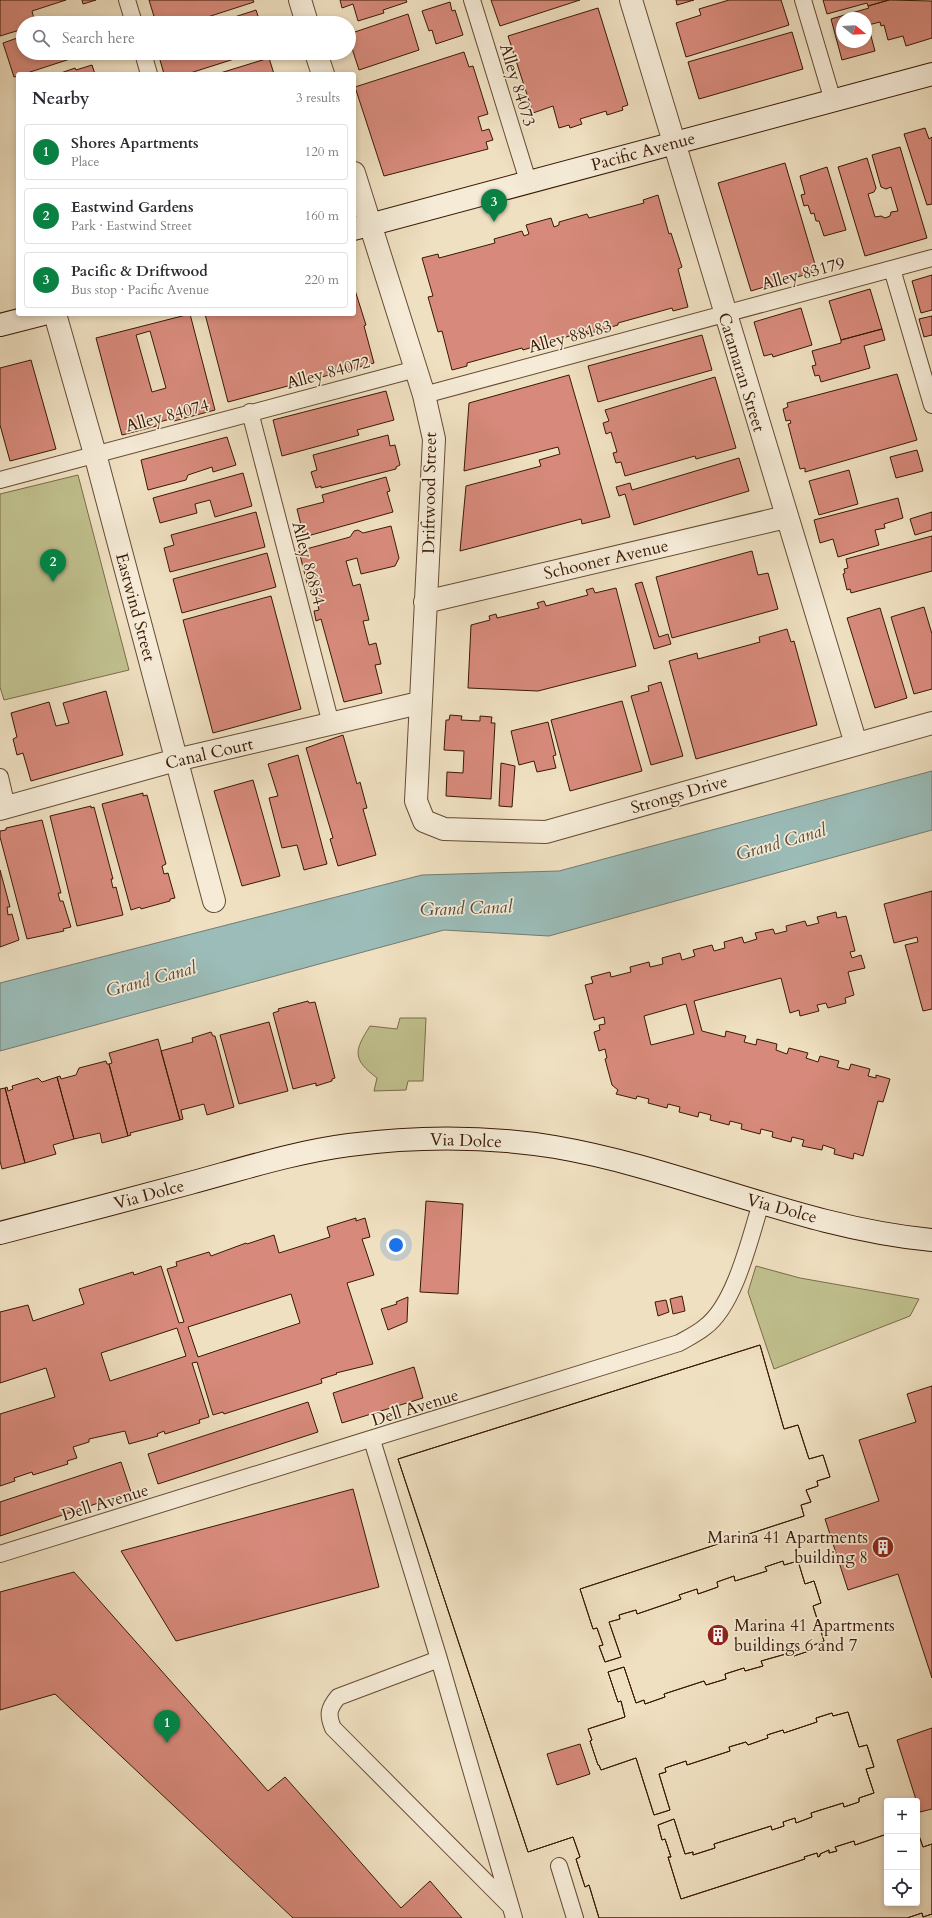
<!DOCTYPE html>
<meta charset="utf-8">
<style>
body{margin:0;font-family:Cardo,serif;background:#f2f2f3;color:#2b2b33}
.controls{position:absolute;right:12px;bottom:12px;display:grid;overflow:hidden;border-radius:4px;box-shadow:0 2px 6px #0003}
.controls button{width:36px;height:36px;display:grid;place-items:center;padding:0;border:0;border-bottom:1px solid #e1e1e2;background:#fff;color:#2b2b33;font:20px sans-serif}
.compass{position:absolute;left:836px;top:12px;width:36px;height:36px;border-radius:50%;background:#fff;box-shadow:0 2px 6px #0003;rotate:108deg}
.you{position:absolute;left:396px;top:1245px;width:14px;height:14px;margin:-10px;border:3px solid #fff;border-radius:50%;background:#1a73e8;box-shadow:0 0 0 6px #1a73e833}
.badge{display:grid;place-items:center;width:26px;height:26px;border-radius:50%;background:#0b8043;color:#fff;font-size:13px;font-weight:700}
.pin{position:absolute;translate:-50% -33px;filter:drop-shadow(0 1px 2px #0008)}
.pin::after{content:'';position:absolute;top:21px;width:14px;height:12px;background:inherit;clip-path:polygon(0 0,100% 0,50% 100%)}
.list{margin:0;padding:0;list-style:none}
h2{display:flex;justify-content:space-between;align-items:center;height:52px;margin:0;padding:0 16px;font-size:17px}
h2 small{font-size:13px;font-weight:400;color:#7c7c81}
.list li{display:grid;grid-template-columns:26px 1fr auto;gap:12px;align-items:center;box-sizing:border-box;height:56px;margin:0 8px 8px;padding:0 8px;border:1px solid #e1e1e2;border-radius:4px}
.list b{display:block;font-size:15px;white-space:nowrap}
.list p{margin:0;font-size:13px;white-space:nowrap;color:#7c7c81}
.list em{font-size:13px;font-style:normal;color:#7c7c81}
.icon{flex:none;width:22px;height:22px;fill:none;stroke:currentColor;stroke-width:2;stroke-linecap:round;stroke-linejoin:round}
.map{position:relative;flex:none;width:932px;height:1918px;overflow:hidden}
.search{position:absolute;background:#fff;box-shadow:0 2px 6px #0003;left:16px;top:16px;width:340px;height:44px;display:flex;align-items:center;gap:10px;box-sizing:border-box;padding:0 14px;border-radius:22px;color:#7c7c81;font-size:15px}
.panel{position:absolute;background:#fff;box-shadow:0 2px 6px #0003;left:16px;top:72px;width:340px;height:244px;border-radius:4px}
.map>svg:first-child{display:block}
.green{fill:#c0c08e;stroke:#7c6c49}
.water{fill:#9bbcb8;stroke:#747b70}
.building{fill:#d78a7b;stroke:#391904;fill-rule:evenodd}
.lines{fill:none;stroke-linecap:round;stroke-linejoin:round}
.lane-casing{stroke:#664b33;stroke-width:18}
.street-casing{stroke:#664b33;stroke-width:24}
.secondary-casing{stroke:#391904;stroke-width:24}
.lane{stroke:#f5ebd7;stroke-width:16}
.street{stroke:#f5ebd7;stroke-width:22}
.secondary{stroke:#f5ebd7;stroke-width:22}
.labels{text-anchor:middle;stroke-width:3.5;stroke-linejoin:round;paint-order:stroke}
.street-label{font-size:17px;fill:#391904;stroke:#f5ebd7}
.poi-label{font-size:17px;fill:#391904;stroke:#f5ebd7;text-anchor:end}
.water-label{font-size:18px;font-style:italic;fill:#564a3a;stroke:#f5ebd7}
</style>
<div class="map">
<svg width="932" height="1918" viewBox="0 0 932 1918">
<rect width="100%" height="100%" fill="#efe0c1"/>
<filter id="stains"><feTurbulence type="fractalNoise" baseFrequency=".005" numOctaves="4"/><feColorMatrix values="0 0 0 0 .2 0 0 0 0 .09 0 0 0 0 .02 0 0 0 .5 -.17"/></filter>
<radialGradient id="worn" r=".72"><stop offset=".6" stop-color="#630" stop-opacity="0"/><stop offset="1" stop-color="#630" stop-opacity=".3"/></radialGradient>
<path class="green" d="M78,475L129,670L4,700L0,687V494Z
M400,1018H426L423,1081H408L406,1090L374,1091L377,1078C352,1059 354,1051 370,1026L397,1029Z
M756,1266L800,1278L919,1299L910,1316L774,1369L748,1292Z"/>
<path class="water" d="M932,771V830L549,936L444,930L0,1051V983L422,875L559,871Z"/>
<path class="building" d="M0,0H66L32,11L35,23H23V29L0,36Z
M82,0H96L83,4Z
M149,0H253L254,2L189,23H156Z
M340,0H406L407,2L383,10L384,13L358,21L353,4L342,8Z
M491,0H580L500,26Z
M676,0H694L677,5Z
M729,0H781L789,25L686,57L676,23L701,15L699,9Z
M823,0H889L868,6L867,3L827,14Z
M889,0L932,1V38L906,46L903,36L888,40L884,25L881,26L880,22L868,25L875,51L842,60L831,19L869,8L868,6ZM842,18H866V42H842Z
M450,2L452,11L455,10L463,35L436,44L432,30L429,31L422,11Z
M598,8L628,105L622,107L623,110L607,115L606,111L580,119L582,124L570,128L569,125L559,128L553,106L533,113L508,36Z
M256,10L259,19L263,18L264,23H216Z
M408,14L419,50L359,70L349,39V34Z
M115,19L116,23H101Z
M73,20L74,23H63Z
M792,32L803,69L699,99L688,62Z
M23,36V53H68L70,59L24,74H18V76L14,77L3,43Z
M464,52L469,67L473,66L488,114L478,117L482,131L489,129L493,140L486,142L488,149L384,176L355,87Z
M158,53H253L187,74H164Z
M269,58L274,74H217Z
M92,65L95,74H58L75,68L76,70Z
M925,128L929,139L932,137V204L927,205L904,134Z
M900,147L927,238L865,256L838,167L867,158L876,188L874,192L868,194L875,217L881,216L885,218L890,216L891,212L898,211L891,187L886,189L881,187L872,155Z
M785,163L817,271L751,291L718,183Z
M827,167L846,230L824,236L819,221H816L814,213L811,214L808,205L804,206L801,195L805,194L800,176Z
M658,195L669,234L671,233L682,267L678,269L688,307L673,311L672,308L618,323V325L587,334L586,331L523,350L522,348L467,363V366L452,370L442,331L438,332L428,297L433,296L422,258L438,254L439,258L495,243L494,239L522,231L524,236L529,234L526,225L551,218L554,227L559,225V222L587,214L589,218L644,203L643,200Z
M932,275V310L921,313L912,281Z
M354,287L366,325L364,326L374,363L228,402L205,314H354Z
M870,289L882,329L841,340L829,301Z
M801,308L812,345L773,357L772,354L764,356L754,322Z
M190,314L215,410L174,421V418L159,422L160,425L122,435L96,338ZM150,331L166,388L152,392L136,335Z
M932,316V335L924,337L919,319Z
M882,329L885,340L864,346L870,368L821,382L819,375L815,376L812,366L816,365L812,351L841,343V340Z
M702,335L712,370L598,402L588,366Z
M31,360L56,449L10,461L0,425V368Z
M897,374L917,440L805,472V468L800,469L788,424L791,423L790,420L786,421L783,409L788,407L787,403Z
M569,375L610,517L582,524L581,519L460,551L466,486L541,466L539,460L560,454L558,447L464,471L469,403Z
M715,377L736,448L696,459L695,456L625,476L621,462L616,463L613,453L617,452L611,432L606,434L603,423L609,421L605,410Z
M386,391L394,420L357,430L359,435L282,456L273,420Z
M388,435L390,446L395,445L400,465L396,467V469L321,488V486L316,488L311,472L317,470L313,455Z
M227,437L236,465L213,472L212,467L188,475L186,480L148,490L141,460Z
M917,450L923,471L896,478L890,457Z
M739,458L749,491L634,525L625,494L619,496L616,487L630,483L632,490Z
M849,470L858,504L819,515L809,481Z
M243,473L252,506L215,517L210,500L195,504L197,513L160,523L153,498Z
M386,477L390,491L387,492L393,512L304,537L297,509L324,502L322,495Z
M898,498L903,518L884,524L885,528L875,530L879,545L838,557L833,539L820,543L814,520Z
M256,512L265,547L170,572L164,548L174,545L171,535Z
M932,512V530L915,535L910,519Z
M391,526L399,558L395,566L361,574L357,558L346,561L353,586L360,584L369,620L363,621L369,645L376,643L381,664L375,665L382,693L344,702L321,619L316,621L314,611L319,610L313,586L308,587L299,551L350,537L354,531L358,530L363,533Z
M932,536V571L851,593L850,589L847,590L843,574L845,573L844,569L848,568L846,559Z
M752,551L758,575L768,573L778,609L672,638L656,577Z
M267,553L276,587L182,613L173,579Z
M642,582L659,637L668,634L671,644L654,649L635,584Z
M593,588L595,593L616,588L636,666L538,691L468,688L471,625L490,620L489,616L496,614L497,618L539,608L537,603L544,601L546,606L588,595L586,590Z
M271,596L301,709L213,733L183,620Z
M924,607L932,634V689L914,694L891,617Z
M880,608L907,698L875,708L847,618Z
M787,629L791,642L794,641L817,725L696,759L669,661L697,653L698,659L760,642L759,637Z
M661,682L683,756L651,765L631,696L649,691L648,686Z
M106,691L123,755L31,781L23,753L17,755L13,739L17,737L11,713L49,702L56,726L69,723L63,703Z
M622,701L642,771L570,791L551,720Z
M450,715L462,716L461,720L480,721V716L492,717L491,723H495L491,799L446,796L447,772L463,773L464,751L444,750L446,720H449Z
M548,722L556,755L553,756L556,768L537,772L534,761L519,765L511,731Z
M343,735L357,784L360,782L367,808L363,809L376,855L338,866L330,839L333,838L306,748Z
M298,755L327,864L304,870L297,845L282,848L269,798L278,796L268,764Z
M501,763L515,766L512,807L499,806Z
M253,780L280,876L242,886L214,791Z
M143,793V796L147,795L166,864L162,866L164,874L168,873L175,898L170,899V901L141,909L140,907L131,910L102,804Z
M91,806V808L94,807L113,879H111L113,888L116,887L123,915L77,926L50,816Z
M42,820L61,893H58L60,901H63L71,927L63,929L64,931L27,939L0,837V831L6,830V828Z
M0,870L10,907H7L8,915L12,914L19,940L0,947Z
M932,891V1009L923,1011L905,945L918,942L917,937L894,943L884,904Z
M836,912L837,918L846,916L855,951L850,952L852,958L861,955L865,968L848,972L854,995L845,998L846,1003L828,1008L826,1003L817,1005L819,1011L800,1016L799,1010L790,1013L781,978L694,1001L702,1031L725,1037L726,1031L746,1036L744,1042L756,1045L757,1039L777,1044L776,1050L787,1054L789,1048L808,1053L806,1058L818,1062L820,1056L839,1061L837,1067L849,1070L851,1064L870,1069L868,1076L876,1078V1075L890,1079L883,1102L878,1101L863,1156L854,1153L853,1159L834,1154L835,1149L823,1145L822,1150L802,1146L804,1140L792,1137L791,1142L772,1137L773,1132L761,1129L760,1134L741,1129L742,1124L730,1121L729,1125L710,1120L711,1115L699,1112L698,1117L679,1112L680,1107L668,1104L667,1108L648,1103L649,1099L637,1096L636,1099L616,1094L618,1090L612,1085L605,1059L607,1058L605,1049L599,1051L594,1032L600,1030L599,1025L605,1024L604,1017L594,1020L585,985L593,983L591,977L610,972L611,977L631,972L630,967L649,962L650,967L663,964L662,958L680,953L682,960L695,956L693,950L712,945L714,951L725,948L724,942L742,937L744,943L757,939L755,933L773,929L775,934L787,931L786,926L805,921L807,926L819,923L817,917ZM686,1004L694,1034L651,1045L644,1016Z
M308,1001L309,1003L315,1002L335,1078L332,1079V1081L316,1086V1083L293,1089L273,1013L279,1011L278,1009Z
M269,1022L288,1091L239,1104L220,1035Z
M211,1032L213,1036H215L234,1107L207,1115L204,1104L181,1110L183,1119L180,1120L161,1051L193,1042L192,1038Z
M158,1039L180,1120L130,1133L131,1135L128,1136L109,1064L112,1063L109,1053Z
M106,1061L107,1064H109L128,1136L102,1143L100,1133L74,1139L57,1077L60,1076L61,1079L76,1075L79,1068Z
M57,1077L74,1139L53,1145L56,1154L25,1163L5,1088L7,1087L8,1091L13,1089L12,1086L38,1078L42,1082Z
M5,1088L25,1163L2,1169L0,1161V1089Z
M426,1201L463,1204L458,1294L420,1292Z
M356,1218V1221L365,1218L370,1237L362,1239L374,1275L347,1283L373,1364L336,1373L337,1374L321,1379L322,1383L224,1414L223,1412L213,1415L197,1362L192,1363L209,1417L199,1420L200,1423L165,1434L164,1431L157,1434L158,1436L129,1444L125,1431L89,1439V1442L73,1447L77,1458L67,1461L68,1464L33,1475L32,1472L14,1478L15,1481L0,1486V1414L55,1397L46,1368L0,1383V1312L28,1305L33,1321L84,1304L79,1289L133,1272L134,1275L161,1266L179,1323L184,1322L167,1269L177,1266L176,1262L209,1252L211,1256L246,1243L247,1244L274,1235L279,1253L330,1237L327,1227ZM291,1294L300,1323L198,1357L188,1327ZM177,1328L186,1356L110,1381L101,1353Z
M682,1296L685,1311L673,1314L670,1299Z
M408,1297L407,1322L388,1330L381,1309L397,1304L396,1302Z
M666,1300L669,1312L658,1316L655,1302Z
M760,1345L784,1429L798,1425L809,1459L823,1455L830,1477L817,1481L818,1486L806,1490L811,1502L801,1505L804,1516L580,1589L593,1629L597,1628L603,1645L599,1646L605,1662L621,1657L609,1622L620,1619L619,1615L636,1610L637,1614L681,1599L679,1595L697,1589L698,1594L718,1587L717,1582L734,1576L735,1581L767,1571L765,1567L783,1561L784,1565L798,1561L805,1584L814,1581L821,1603L813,1606L824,1641L811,1646L812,1650L794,1656L793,1652L761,1661L763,1666L745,1671L744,1668L725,1674L726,1679L706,1685L704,1681L664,1694L665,1697L645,1704L644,1700L636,1703L624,1667L608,1672L618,1702L621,1701L625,1717L588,1729L592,1740L590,1741L598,1765H599L601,1770L636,1758L654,1815L670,1810L659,1774L666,1772L665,1768L686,1761L687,1765L730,1751L729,1747L746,1742L748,1745L768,1738L767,1735L783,1730L784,1733L817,1722L816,1718L832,1713L833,1716L848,1712L859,1747L867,1745L874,1767L866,1769L874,1793L859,1798V1802L844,1807L843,1803L811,1813L812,1817L796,1823L795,1818L783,1822L784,1826L772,1830L771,1826L714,1844L715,1848L693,1855V1852L685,1854L674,1819L658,1825L662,1840L665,1839L671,1857H668L681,1899L805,1859L804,1857L817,1853L818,1857L820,1856V1854L829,1850V1853L837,1851L835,1847L854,1841L855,1845L887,1834V1903H917L918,1833L923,1847L932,1844V1914L923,1917L922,1913L907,1918H599L589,1885L585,1887L576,1859L580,1857L573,1837L528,1852L398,1459ZM580,1744L590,1774L557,1785L547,1754Z
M760,1345L784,1429L798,1425L809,1459L823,1455L830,1477L817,1481L818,1486L806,1490L811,1502L801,1505L804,1516L580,1589L593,1629L597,1628L603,1645L599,1646L605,1662L621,1657L609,1622L620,1619L619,1615L636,1610L637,1614L681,1599L679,1595L697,1589L698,1594L718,1587L717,1582L734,1576L735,1581L767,1571L765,1567L783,1561L784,1565L798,1561L805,1584L814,1581L821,1603L813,1606L824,1641L811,1646L812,1650L794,1656L793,1652L761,1661L763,1666L745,1671L744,1668L725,1674L726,1679L706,1685L704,1681L664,1694L665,1697L645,1704L644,1700L636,1703L624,1667L608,1672L618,1702L621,1701L625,1717L588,1729L592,1740L590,1741L598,1765H599L601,1770L636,1758L654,1815L670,1810L659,1774L666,1772L665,1768L686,1761L687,1765L730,1751L729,1747L746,1742L748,1745L768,1738L767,1735L783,1730L784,1733L817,1722L816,1718L832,1713L833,1716L848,1712L859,1747L867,1745L874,1767L866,1769L874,1793L859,1798V1802L844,1807L843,1803L811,1813L812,1817L796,1823L795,1818L783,1822L784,1826L772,1830L771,1826L714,1844L715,1848L693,1855V1852L685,1854L674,1819L658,1825L662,1840L665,1839L671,1857H668L681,1899L805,1859L804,1857L817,1853L818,1857L820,1856V1854L829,1850V1853L837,1851L835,1847L854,1841L855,1845L887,1834V1903H917L918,1833L923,1847L932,1844V1914L923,1917L922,1913L907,1918H599L589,1885L585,1887L576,1859L580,1857L573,1837L528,1852L398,1459Z
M414,1367L423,1398L342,1423L333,1393Z
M932,1386V1678L898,1574L848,1590L825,1519L879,1501L859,1440L916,1422L907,1394Z
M308,1402L318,1432L158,1484L148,1454Z
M121,1462L131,1492L0,1536V1502Z
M353,1489L379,1587L176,1641L121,1551Z
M74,1572L268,1791L285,1777L401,1908L430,1881L462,1918H293L55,1694L0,1710V1592Z
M932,1728V1809L920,1812L897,1740Z"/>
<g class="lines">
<g class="lane-casing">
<path id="lane" d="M127,0L134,23
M472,0L528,181
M803,0L833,101
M143,53L149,74
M892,269L932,405
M424,395L932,258
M250,412L331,724
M0,480L416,369
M0,777L7,807
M372,1440L439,1659L514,1918
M0,1554L679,1343C688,1338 698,1333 705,1327C735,1305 750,1238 761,1203
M439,1659L338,1697C329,1708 327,1714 333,1728L510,1906
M559,1866L575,1918"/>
</g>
<g class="street-casing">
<path id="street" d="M300,0L307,23
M631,0L856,744
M316,53L323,74
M354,173L424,395L434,439L416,801L424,821L444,829L546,832L932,723
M55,314L95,454L214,901
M425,602L786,517
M0,809L176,760L419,703"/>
</g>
<g class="secondary-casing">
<path id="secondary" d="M354,229L932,74
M0,325L43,314
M0,1233C63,1217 127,1200 190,1183C242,1169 295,1152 349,1145C417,1136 487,1136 555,1147C683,1169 802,1228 932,1240"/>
</g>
<use href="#lane" class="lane"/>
<use href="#street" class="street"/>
<use href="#secondary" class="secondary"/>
</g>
<defs>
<g id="building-disc" transform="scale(1.15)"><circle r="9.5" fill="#8f2418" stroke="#f5ebd7"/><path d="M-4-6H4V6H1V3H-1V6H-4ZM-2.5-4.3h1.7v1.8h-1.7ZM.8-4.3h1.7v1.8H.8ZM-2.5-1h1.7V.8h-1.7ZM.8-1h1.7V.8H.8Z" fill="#fff"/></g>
</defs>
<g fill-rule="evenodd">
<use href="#building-disc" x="883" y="1547"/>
<use href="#building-disc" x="718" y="1635"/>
</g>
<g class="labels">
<g class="street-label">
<text transform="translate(518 85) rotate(73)" y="6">Alley 84073</text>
<text transform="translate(643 151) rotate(-15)" y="6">Pacific Avenue</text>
<text transform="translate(803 273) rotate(-15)" y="6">Alley 83179</text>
<text transform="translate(570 336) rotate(-15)" y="6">Alley 88183</text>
<text transform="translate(328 372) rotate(-15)" y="6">Alley 84072</text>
<text transform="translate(742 372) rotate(73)" y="6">Catamaran Street</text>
<text transform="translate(167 415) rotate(-15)" y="6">Alley 84074</text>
<text transform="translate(429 493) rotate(-89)" y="6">Driftwood Street</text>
<text transform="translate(606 559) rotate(-13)" y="6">Schooner Avenue</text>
<text transform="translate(309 563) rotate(75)" y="6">Alley 86854</text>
<text transform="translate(136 607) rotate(75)" y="6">Eastwind Street</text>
<text transform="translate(209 753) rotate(-13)" y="6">Canal Court</text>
<text transform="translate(679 794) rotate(-16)" y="6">Strongs Drive</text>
<text transform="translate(466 1140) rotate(2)" y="6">Via Dolce</text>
<text transform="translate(149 1194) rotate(-15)" y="6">Via Dolce</text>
<text transform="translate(782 1208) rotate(15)" y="6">Via Dolce</text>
<text transform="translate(415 1407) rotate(-17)" y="6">Dell Avenue</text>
<text transform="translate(105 1502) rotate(-17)" y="6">Dell Avenue</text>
</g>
<g class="poi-label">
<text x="868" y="1543">Marina 41 Apartments<tspan x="868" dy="20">building 8</tspan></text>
<text x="734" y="1631" text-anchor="start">Marina 41 Apartments<tspan x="734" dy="20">buildings 6 and 7</tspan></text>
</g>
<g class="water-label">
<text transform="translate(781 842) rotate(-16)" y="6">Grand Canal</text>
<text transform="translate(466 908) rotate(-2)" y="6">Grand Canal</text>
<text transform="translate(151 979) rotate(-15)" y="6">Grand Canal</text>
</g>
</g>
<rect width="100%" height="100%" filter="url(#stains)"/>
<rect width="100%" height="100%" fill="url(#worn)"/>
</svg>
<div class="controls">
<button>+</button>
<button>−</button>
<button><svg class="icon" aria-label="locate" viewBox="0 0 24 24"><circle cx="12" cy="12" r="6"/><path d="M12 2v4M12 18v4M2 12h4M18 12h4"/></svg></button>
</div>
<svg class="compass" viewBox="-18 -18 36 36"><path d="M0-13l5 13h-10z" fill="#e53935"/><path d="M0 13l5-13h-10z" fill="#7c7c81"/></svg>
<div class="you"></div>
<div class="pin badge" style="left:167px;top:1743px">1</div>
<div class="pin badge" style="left:53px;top:582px">2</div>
<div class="pin badge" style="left:494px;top:222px">3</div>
<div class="search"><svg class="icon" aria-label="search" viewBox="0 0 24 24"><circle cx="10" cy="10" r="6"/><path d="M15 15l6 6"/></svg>Search here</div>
<section class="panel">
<h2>Nearby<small>3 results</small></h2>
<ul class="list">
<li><span class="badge">1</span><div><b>Shores Apartments</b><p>Place</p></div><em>120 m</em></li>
<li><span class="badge">2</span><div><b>Eastwind Gardens</b><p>Park · Eastwind Street</p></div><em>160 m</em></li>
<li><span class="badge">3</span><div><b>Pacific &amp; Driftwood</b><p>Bus stop · Pacific Avenue</p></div><em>220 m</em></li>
</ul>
</section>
</div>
